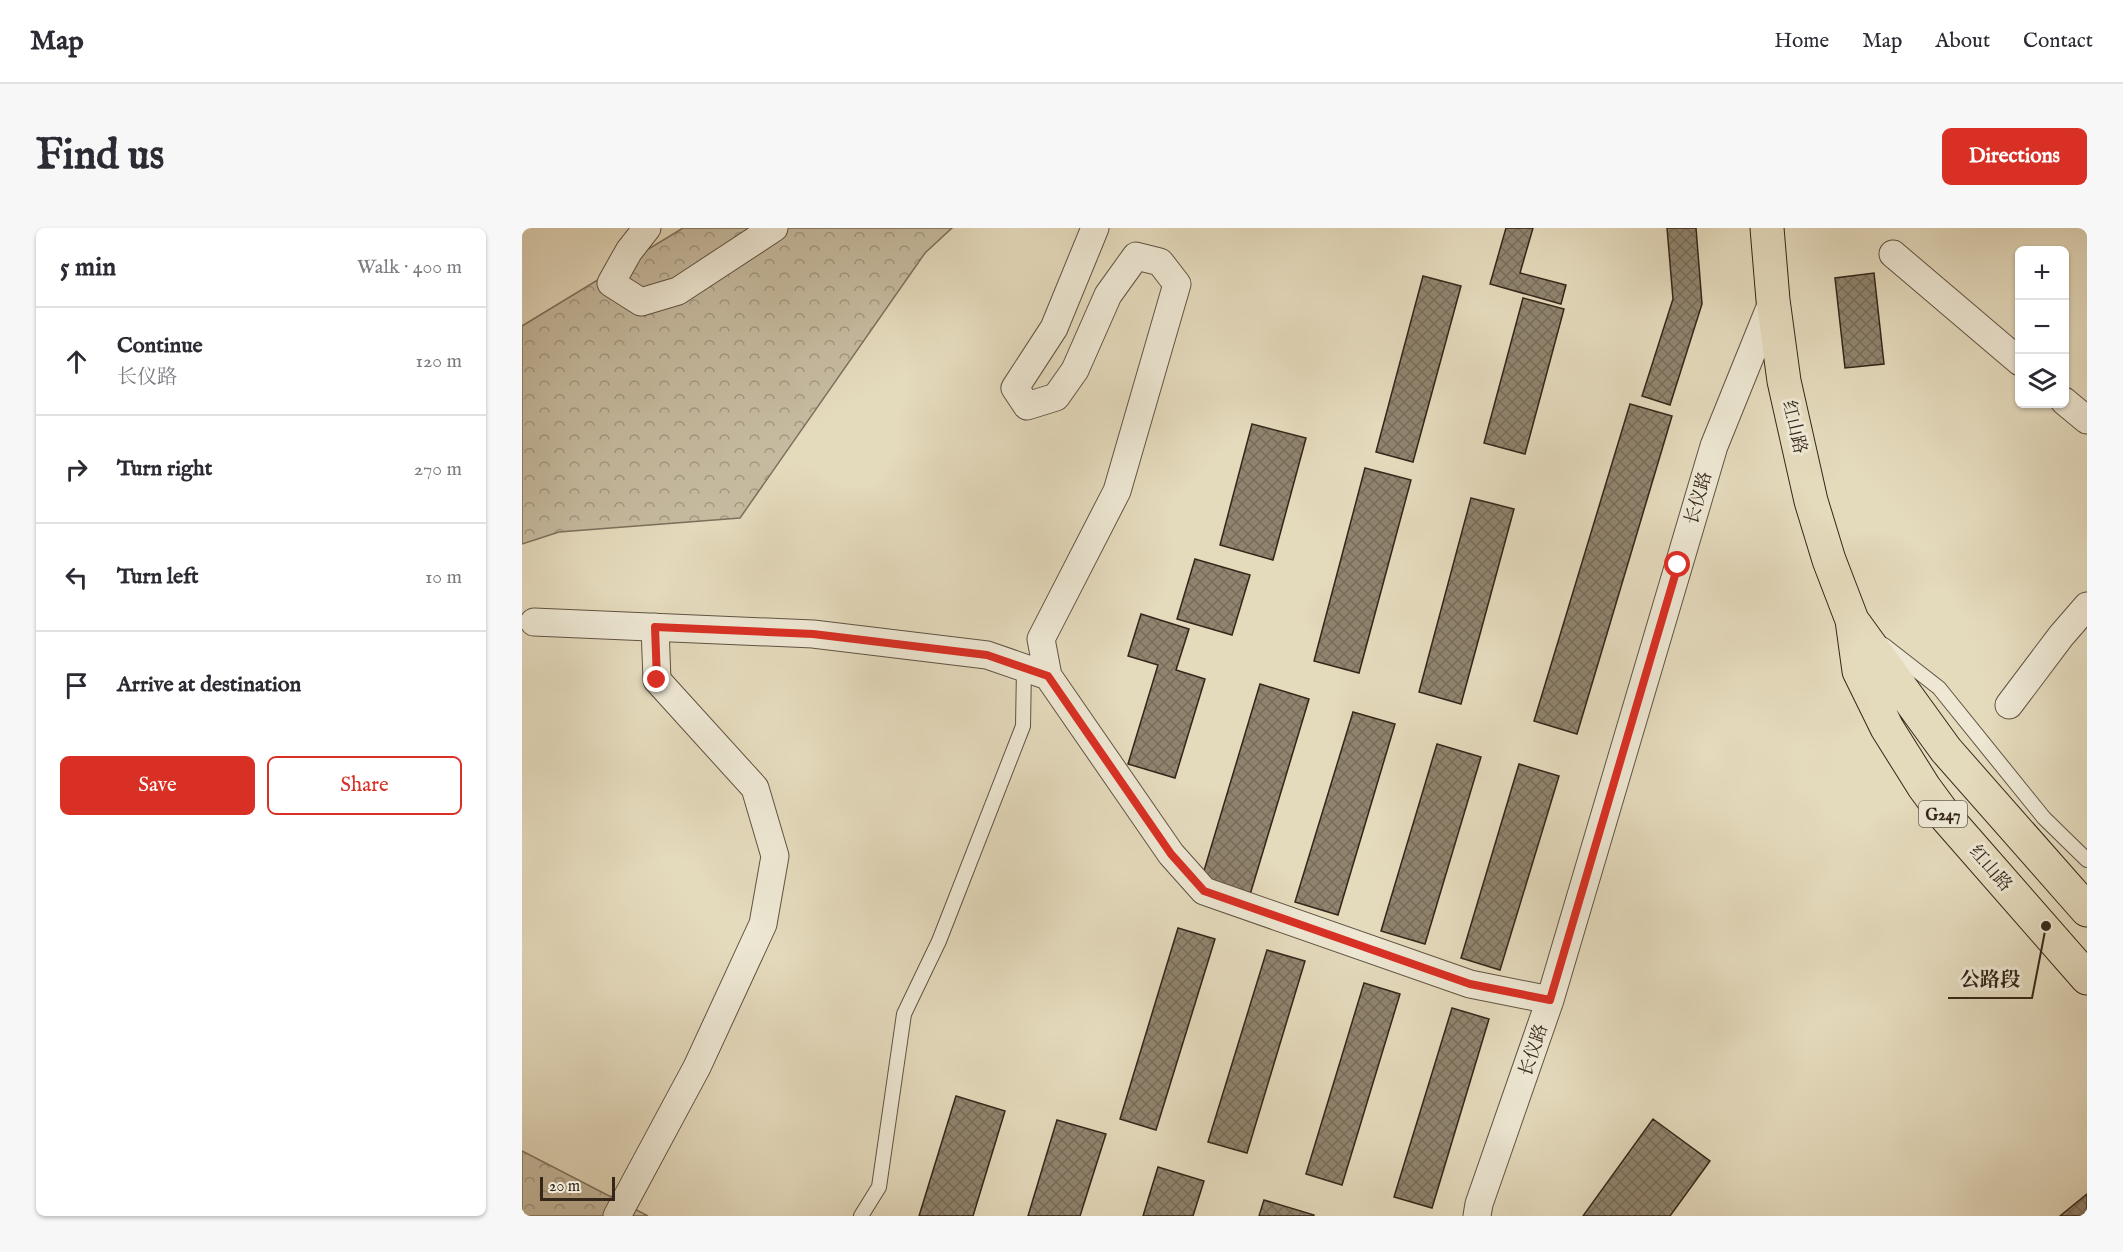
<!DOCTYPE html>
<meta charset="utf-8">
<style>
body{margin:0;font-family:"IM FELL English","Noto Serif SC",serif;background:#f7f7f7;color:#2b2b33}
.controls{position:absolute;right:18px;top:18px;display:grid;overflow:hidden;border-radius:9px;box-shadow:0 2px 4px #0004}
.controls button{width:54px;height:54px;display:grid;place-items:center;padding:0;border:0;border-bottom:2px solid #e1e1e2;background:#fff;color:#2b2b33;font:30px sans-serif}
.scale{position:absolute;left:18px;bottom:15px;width:75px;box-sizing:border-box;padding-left:6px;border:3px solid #35261a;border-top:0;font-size:16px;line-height:21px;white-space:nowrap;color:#35261a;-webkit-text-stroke:4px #ede7d3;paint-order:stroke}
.stop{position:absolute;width:18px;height:18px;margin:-14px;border:4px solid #d93025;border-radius:50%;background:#fff}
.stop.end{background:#d93025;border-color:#fff;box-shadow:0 2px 6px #0008}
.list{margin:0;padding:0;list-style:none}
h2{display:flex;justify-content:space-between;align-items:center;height:78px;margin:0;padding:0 24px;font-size:26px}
h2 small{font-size:20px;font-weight:400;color:#7c7c81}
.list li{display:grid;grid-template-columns:39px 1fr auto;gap:18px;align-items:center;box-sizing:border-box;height:108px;padding:0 24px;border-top:2px solid #e1e1e2}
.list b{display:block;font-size:22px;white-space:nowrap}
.list p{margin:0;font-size:20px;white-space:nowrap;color:#7c7c81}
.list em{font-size:20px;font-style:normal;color:#7c7c81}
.actions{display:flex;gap:12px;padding:18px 24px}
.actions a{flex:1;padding:14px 0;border:2px solid #d93025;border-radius:9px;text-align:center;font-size:21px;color:#d93025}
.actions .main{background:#d93025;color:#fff}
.icon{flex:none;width:33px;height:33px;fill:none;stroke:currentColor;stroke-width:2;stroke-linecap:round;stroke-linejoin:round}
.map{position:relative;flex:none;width:1565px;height:988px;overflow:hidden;border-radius:9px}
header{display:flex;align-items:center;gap:36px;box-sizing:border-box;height:84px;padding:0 30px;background:#fff;border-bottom:2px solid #e1e1e2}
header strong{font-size:28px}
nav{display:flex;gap:33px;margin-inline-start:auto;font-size:21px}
.intro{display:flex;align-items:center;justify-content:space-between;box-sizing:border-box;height:144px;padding:0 36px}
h1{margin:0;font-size:42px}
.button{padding:15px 27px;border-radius:9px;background:#d93025;color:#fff;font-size:21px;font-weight:700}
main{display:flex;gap:36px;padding:0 36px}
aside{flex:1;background:#fff;border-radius:9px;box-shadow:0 2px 4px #0004}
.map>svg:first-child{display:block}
.forest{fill:url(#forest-crowns);stroke:#7e705d;stroke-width:1.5}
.building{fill:url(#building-cross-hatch);stroke:#35261a;stroke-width:1.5}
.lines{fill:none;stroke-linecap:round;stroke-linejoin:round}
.service-casing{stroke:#615342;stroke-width:16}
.minor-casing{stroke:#615342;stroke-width:29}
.trunk-casing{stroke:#35261a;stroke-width:35}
.service{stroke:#ede7d3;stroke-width:14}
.minor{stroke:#ede7d3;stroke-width:27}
.trunk{stroke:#e4dabc;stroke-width:33}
.route{stroke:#d93025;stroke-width:8}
.labels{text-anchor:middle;stroke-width:6;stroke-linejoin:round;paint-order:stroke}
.shield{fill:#ede7d3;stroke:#6c6052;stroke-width:1.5}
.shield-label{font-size:16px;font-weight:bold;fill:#35261a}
.street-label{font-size:18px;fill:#35261a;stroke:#ede7d3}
.leader{fill:none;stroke:#35261a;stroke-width:2}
.callout-dot{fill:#35261a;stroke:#ede7d3;stroke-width:2}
.callout-label{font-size:20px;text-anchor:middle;font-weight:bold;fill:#35261a;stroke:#ede7d3;stroke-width:6;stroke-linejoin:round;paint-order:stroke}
</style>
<header>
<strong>Map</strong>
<nav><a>Home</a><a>Map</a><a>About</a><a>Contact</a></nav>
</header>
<div class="intro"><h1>Find us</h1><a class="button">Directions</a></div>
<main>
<aside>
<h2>5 min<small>Walk · 400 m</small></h2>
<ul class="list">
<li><svg class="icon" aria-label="ahead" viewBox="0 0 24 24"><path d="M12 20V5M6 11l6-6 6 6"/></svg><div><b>Continue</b><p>长仪路</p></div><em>120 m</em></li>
<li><svg class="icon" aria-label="right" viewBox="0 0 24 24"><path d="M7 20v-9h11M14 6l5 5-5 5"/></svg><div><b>Turn right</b></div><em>270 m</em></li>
<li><svg class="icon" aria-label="left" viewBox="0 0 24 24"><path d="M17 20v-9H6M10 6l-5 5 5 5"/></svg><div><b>Turn left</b></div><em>10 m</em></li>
<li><svg class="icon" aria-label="arrive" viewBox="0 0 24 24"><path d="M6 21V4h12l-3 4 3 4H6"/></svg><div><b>Arrive at destination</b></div></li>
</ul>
<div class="actions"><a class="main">Save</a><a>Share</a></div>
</aside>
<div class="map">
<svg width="1565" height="988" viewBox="0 0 1565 988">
<defs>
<pattern id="forest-crowns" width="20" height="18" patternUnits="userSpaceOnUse" patternTransform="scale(1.5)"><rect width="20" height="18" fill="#c6bba0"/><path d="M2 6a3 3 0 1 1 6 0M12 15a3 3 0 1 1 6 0" fill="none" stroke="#a29882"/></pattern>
<pattern id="building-cross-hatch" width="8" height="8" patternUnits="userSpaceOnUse" patternTransform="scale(1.5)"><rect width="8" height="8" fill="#90846e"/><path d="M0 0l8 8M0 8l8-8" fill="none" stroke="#766c5a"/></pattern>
</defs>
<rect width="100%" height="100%" fill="#e4dabc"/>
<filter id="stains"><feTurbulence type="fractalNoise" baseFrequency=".00333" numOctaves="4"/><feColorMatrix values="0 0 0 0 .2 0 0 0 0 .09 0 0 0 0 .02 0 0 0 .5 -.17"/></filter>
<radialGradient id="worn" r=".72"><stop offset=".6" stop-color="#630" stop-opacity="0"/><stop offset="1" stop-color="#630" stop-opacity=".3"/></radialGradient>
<path class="forest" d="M161,0H430L403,25L218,290L37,304L0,316V98Z
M0,923L126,988H0Z"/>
<path class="building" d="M984,0H1011L998,45L1044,57L1039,76L968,56Z
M1145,0H1174L1180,76L1148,177L1120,168L1151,71Z
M1352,45L1362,136L1323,140L1313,50Z
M901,48L939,58L891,234L854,224Z
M1001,70L1042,81L1003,226L962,215Z
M1108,176L1150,188L1055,506L1012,493Z
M730,196L784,210L751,332L698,317Z
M843,240L889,252L837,445L792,433Z
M949,270L992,281L939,476L897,464Z
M673,331L728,347L710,407L655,391Z
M619,386L667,401L654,442L683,451L653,550L606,536L636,437L606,428Z
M738,456L787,471L727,670L678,656Z
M831,484L873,496L816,687L773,674Z
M915,516L959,529L903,716L859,703Z
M997,536L1037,548L978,742L939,730Z
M656,700L693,711L634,902L598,891Z
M745,722L783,733L725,925L686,914Z
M842,755L878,766L820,957L784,946Z
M930,780L967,791L910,980L872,969Z
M434,868L483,883L451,988H397Z
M1131,891L1188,933L1148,988H1061Z
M535,892L584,906L558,988H506Z
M636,939L682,953L671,988H621Z
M1565,966V988H1538Z
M742,972L792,987V988H737Z"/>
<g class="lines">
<g class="service-casing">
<path id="service" d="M1362,417L1417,460L1522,590L1565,632
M339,988L357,959L382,786L417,713L501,498L502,440"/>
</g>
<g class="minor-casing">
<path id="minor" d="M125,0L107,23L89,55L119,74L156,63L252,0
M1371,26L1498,134
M1542,173L1565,192
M12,394L291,406L465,427L526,448L649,626L682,663L948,756L1028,772
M526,448L519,411L595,263L655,56L638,34L614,28L586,67L553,142L534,169L505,178L493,160L532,100L573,0
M1487,477L1539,408L1565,378
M95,988L175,839L241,696L253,628L233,560L135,452L133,399
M955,988L957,976L1028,772L1192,218L1251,72"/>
</g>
<g class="trunk-casing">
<path id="trunk" d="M1245,0L1251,72L1262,153L1289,273L1307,332L1330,392L1337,443L1365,500L1402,559L1424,589L1565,750
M1332,395L1424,522L1565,682"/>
</g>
<use href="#service" class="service"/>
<use href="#minor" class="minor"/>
<use href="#trunk" class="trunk"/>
</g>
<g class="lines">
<path class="route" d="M135,452L133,399L291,406L465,427L526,448L649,626L682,663L948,756L1028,772L1156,337"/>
</g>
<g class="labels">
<rect class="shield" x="1397" y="573" width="48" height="26" rx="4.5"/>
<g class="shield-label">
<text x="1421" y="592">G247</text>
</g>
<g class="street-label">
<text transform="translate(1273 199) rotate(77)" y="6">红山路</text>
<text transform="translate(1176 270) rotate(-74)" y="6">长仪路</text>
<text transform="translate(1469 640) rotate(49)" y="6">红山路</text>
<text transform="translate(1011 822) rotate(-71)" y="6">长仪路</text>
</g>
</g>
<path class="leader" d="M1524 698L1510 770H1426"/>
<circle class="callout-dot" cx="1524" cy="698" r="6"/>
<g class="callout-label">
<text x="1468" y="758">公路段</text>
</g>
<rect width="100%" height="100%" filter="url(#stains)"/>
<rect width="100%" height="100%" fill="url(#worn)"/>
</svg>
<div class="controls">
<button>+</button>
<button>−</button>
<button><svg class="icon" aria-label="layers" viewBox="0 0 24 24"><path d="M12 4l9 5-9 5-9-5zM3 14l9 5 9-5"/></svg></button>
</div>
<div class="scale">20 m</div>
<div class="stop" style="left:1156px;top:337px"></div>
<div class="stop end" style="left:135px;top:452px"></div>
</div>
</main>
